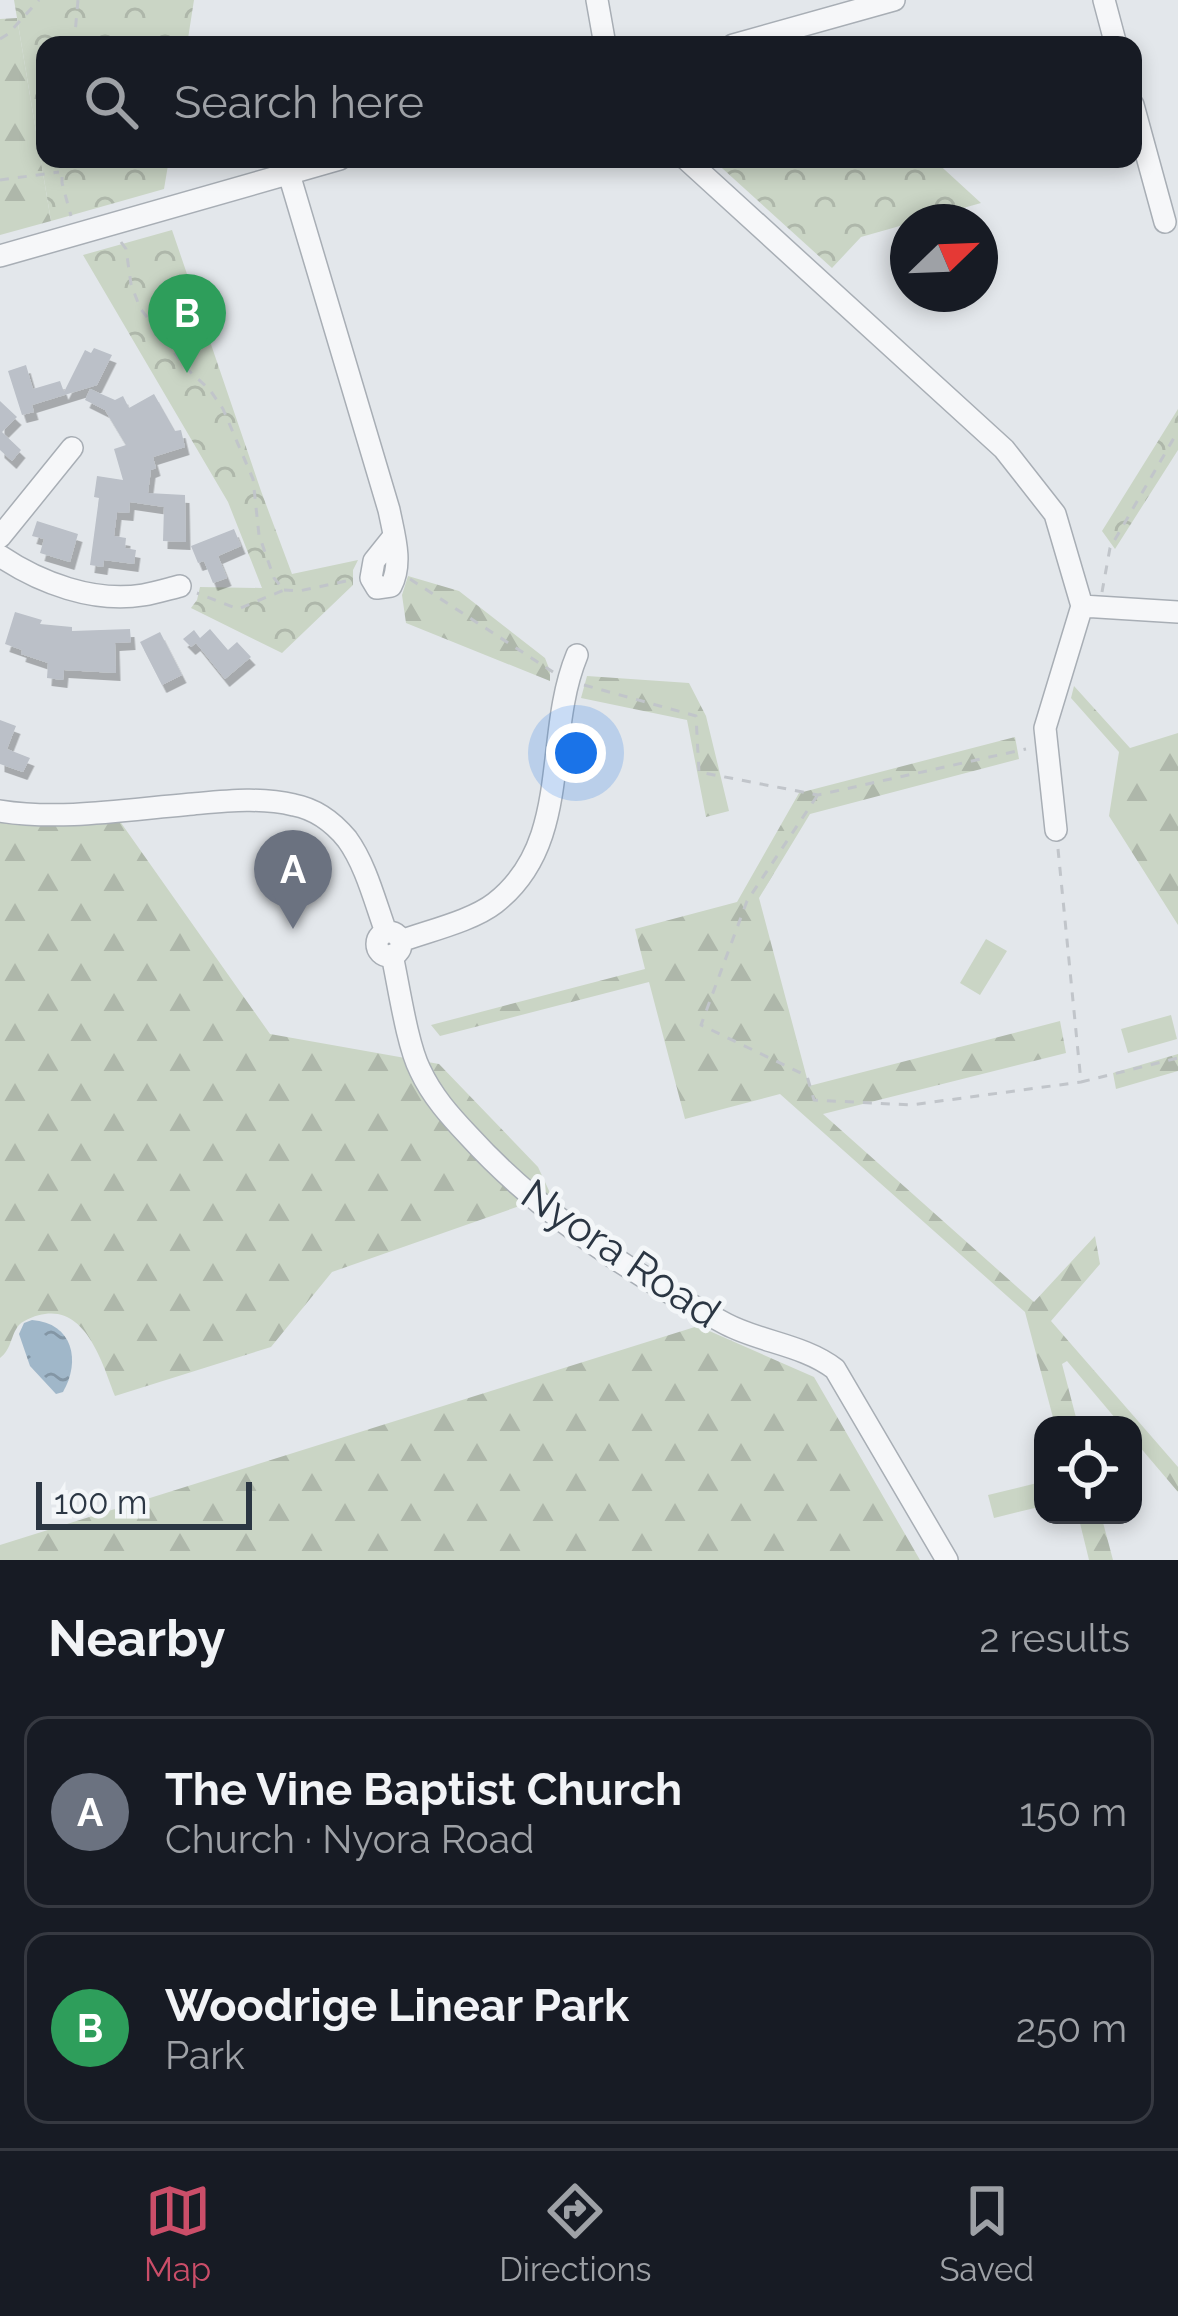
<!DOCTYPE html>
<meta charset="utf-8">
<style>
body{margin:0;font-family:Raleway,sans-serif;background:#20242c;color:#f1f3f6}
.controls{position:absolute;right:36px;bottom:36px;display:grid;overflow:hidden;border-radius:24px;box-shadow:0 6px 18px #0003}
.controls button{width:108px;height:108px;display:grid;place-items:center;padding:0;border:0;border-bottom:3px solid #363941;background:#171b24;color:#f1f3f6;font:60px sans-serif}
.compass{position:absolute;left:890px;top:204px;width:108px;height:108px;border-radius:50%;background:#171b24;box-shadow:0 6px 18px #0003;rotate:67deg}
.scale{position:absolute;left:36px;bottom:30px;width:216px;box-sizing:border-box;padding-left:12px;border:6px solid #2b3643;border-top:0;font-size:33px;line-height:42px;white-space:nowrap;color:#2b3643;-webkit-text-stroke:9px #f3f6f8;paint-order:stroke}
.you{position:absolute;left:576px;top:753px;width:42px;height:42px;margin:-30px;border:9px solid #fff;border-radius:50%;background:#1a73e8;box-shadow:0 0 0 18px #1a73e833}
.badge{display:grid;place-items:center;width:78px;height:78px;border-radius:50%;background:#cb4e69;color:#fff;font-size:39px;font-weight:700}
.pin{position:absolute;translate:-50% -99px;filter:drop-shadow(0 3px 6px #0008)}
.pin::after{content:'';position:absolute;top:63px;width:42px;height:36px;background:inherit;clip-path:polygon(0 0,100% 0,50% 100%)}
.list{margin:0;padding:0;list-style:none}
h2{display:flex;justify-content:space-between;align-items:center;height:156px;margin:0;padding:0 48px;font-size:51px}
h2 small{font-size:39px;font-weight:400;color:#9ea1a6}
.list li{display:grid;grid-template-columns:78px 1fr auto;gap:36px;align-items:center;box-sizing:border-box;height:192px;margin:0 24px 24px;padding:0 24px;border:3px solid #363941;border-radius:24px}
.list b{display:block;font-size:45px;white-space:nowrap}
.list p{margin:0;font-size:39px;white-space:nowrap;color:#9ea1a6}
.list em{font-size:39px;font-style:normal;color:#9ea1a6}
.icon{flex:none;width:66px;height:66px;fill:none;stroke:currentColor;stroke-width:2;stroke-linecap:round;stroke-linejoin:round}
.map{position:relative;flex:none;width:1178px;height:1560px;overflow:hidden}
.search{position:absolute;background:#171b24;box-shadow:0 6px 18px #0003;left:36px;right:36px;top:36px;height:132px;display:flex;align-items:center;gap:30px;box-sizing:border-box;padding:0 42px;border-radius:24px;color:#9ea1a6;font-size:45px}
.sheet{height:588px;background:#171b24}
nav{display:flex;justify-content:space-around;align-items:center;box-sizing:border-box;height:168px;border-top:3px solid #363941;background:#171b24;font-size:33px;color:#9ea1a6}
nav a{display:grid;justify-items:center;gap:6px}
nav .on{color:#cb4e69}
.map>svg:first-child{display:block}
.green{fill:#cad5c5}
.forest{fill:url(#forest-firs)}
.park{fill:url(#park-crowns)}
.water{fill:url(#water-ripples)}
.building{fill:#bbc0c8;filter:url(#shadow)}
.lines{fill:none;stroke-linecap:round;stroke-linejoin:round}
.minor-casing{stroke:#a8aeb5;stroke-width:24}
.path{stroke:#c1c5ca;stroke-width:3;stroke-dasharray:9 9;stroke-linecap:butt}
.minor{stroke:#f6f7f9;stroke-width:21}
.labels{text-anchor:middle;stroke-width:10;stroke-linejoin:round;paint-order:stroke}
.street-label{font-size:42px;fill:#2b3643;stroke:#f3f6f8}
</style>
<div class="map">
<svg width="1178" height="1560" viewBox="0 0 1178 1560">
<defs>
<pattern id="forest-firs" width="22" height="20" patternUnits="userSpaceOnUse" patternTransform="scale(3)"><rect width="22" height="20" fill="#cad5c5"/><path d="M5 1l3.5 6h-7zM16 11l3.5 6h-7z" fill="#aeb7aa"/></pattern>
<pattern id="park-crowns" width="20" height="18" patternUnits="userSpaceOnUse" patternTransform="scale(3)"><rect width="20" height="18" fill="#cad5c5"/><path d="M2 6a3 3 0 1 1 6 0M12 15a3 3 0 1 1 6 0" fill="none" stroke="#aeb7aa"/></pattern>
<pattern id="water-ripples" width="26" height="14" patternUnits="userSpaceOnUse" patternTransform="scale(3)"><rect width="26" height="14" fill="#a0b7c9"/><path d="M2 4q2-2 4 0t4 0M15 11q2-2 4 0t4 0" fill="none" stroke="#8396a5"/></pattern>
<filter id="shadow"><feDropShadow dx="4.5" dy="8" stdDeviation="0" flood-color="#0004"/></filter>
</defs>
<rect width="100%" height="100%" fill="#e3e7eb"/>
<path class="green" d="M986,939L1007,951L980,995L960,983Z
M1171,1015L1177,1039L1128,1053L1121,1029Z
M1037,1483L1043,1506L994,1518L988,1495Z"/>
<path class="forest" d="M17,18L51,221L0,235V19Z
M408,576L459,591L545,658L550,671V681L406,623L402,595Z
M587,676L689,683L706,716L729,811L706,817L687,720L581,698Z
M1074,686L1130,748L1178,733V925L1109,816L1119,752L1071,698Z
M1015,737L1019,759L810,814L759,898L809,1086L1060,1021L1066,1053L823,1114L1034,1302L1095,1236L1100,1264L1051,1321L1178,1467V1492L1133,1439V1425H1121L1067,1361L1062,1364L1078,1425H1055L1025,1312L780,1094L685,1119L649,982L440,1036L431,1025L645,969L635,929L737,902L799,793Z
M119,820L270,1034L439,1064L538,1167L551,1195L332,1272L271,1347L115,1396C103,1365 87,1308 45,1314C37,1315 25,1319 19,1325C10,1336 12,1349 0,1358V822L41,825Z
M1178,1054V1071L1116,1089L1113,1073Z
M698,1326L814,1377L920,1560H0V1545Z
M1078,1515H1101L1113,1560H1089Z"/>
<path class="park" d="M14,0H194L187,45H45V159H169L164,189L51,221Z
M712,159H933L981,203L861,237L832,268Z
M172,230L261,491L292,574L358,560L353,570V585L282,653L191,608L197,600L200,587L262,588L228,502L83,255Z
M1178,409V450L1115,549L1102,531Z"/>
<path class="water" d="M32,1320C73,1323 81,1361 63,1392L56,1394L30,1366L19,1334L24,1323Z"/>
<path class="building" d="M94,348L112,355L97,385L32,405L34,412L22,415L8,371L26,365L33,389L60,381L64,392L85,350L91,353Z
M90,389L115,400L123,396L129,408L154,394L175,431L181,430L185,447L153,457L156,468L151,470L148,493L185,495L186,542L163,541L164,507L130,502L129,513L117,512L114,536L126,538L125,548L136,550L134,564L104,560L103,567L90,565L99,498L94,497L97,476L123,480L114,449L126,445L105,410L85,400Z
M0,401L17,417L2,432L21,450L12,461L0,450Z
M37,521L78,534L70,562L40,553L44,539L32,536Z
M234,529L241,546L218,556L227,578L213,583L204,561L198,563L191,546Z
M15,612L42,620L40,624L72,627V631L130,629L131,642L115,643L116,673L64,670L63,680L47,678L48,663L21,654L22,650L5,644Z
M210,629L228,650L237,642L251,657L225,679L196,643L191,647L183,639L194,630L200,638Z
M160,632L182,675L162,685L140,642Z
M0,720L16,726L7,749L30,758L23,772L0,764Z"/>
<g class="lines">
<g class="minor-casing">
<path id="minor" d="M597,0L605,45
M1104,0L1116,45
M733,45L894,0
M1133,105L1165,222
M686,159L1004,449L1055,514L1082,606L1045,728L1056,830
M289,174L389,510C394,535 403,563 391,586L377,588L371,578L374,561L394,536
M0,256L340,159
M0,537L72,448
M0,556C40,583 94,603 143,595C155,593 168,589 180,586
M1082,606L1178,612
M0,811C63,821 130,809 193,804C226,801 261,797 294,805C315,809 333,822 347,839C366,865 375,902 386,932
M377 944a12 12 0 1 1 24 0a12 12 0 1 1-24 0Z
M401,941C428,931 472,921 495,903C573,842 543,737 577,655
M392,955C399,987 407,1044 420,1070C432,1096 450,1116 469,1136C540,1214 633,1275 726,1324C760,1342 804,1345 835,1369L947,1560"/>
</g>
<path class="path" d="M0,39L8,34L39,0
M74,45L78,0
M62,159V183L71,216
M0,180L59,172
M121,242L126,249L131,284L140,308L186,368L210,390L223,409L253,479L259,535L274,578L284,590L238,609L197,593
M410,579L553,672
M284,590L299,591L351,580
M1102,592L1110,548L1178,431
M584,685L696,716L699,772L818,795L1026,749
M817,796L747,901L701,1025L807,1076L814,1100L911,1105L1081,1082
M1058,849L1081,1082L1178,1058"/>
<use href="#minor" class="minor"/>
</g>
<g class="labels">
<g class="street-label">
<text transform="translate(621 1253) rotate(34)" y="15">Nyora Road</text>
</g>
</g>
</svg>
<div class="controls">
<button><svg class="icon" aria-label="locate" viewBox="0 0 24 24"><circle cx="12" cy="12" r="6"/><path d="M12 2v4M12 18v4M2 12h4M18 12h4"/></svg></button>
</div>
<svg class="compass" viewBox="-18 -18 36 36"><path d="M0-13l5 13h-10z" fill="#e53935"/><path d="M0 13l5-13h-10z" fill="#9ea1a6"/></svg>
<div class="scale">100 m</div>
<div class="you"></div>
<div class="pin badge" style="left:293px;top:929px;background:#6b7280">A</div>
<div class="pin badge" style="left:187px;top:373px;background:#2e9e5b">B</div>
<div class="search"><svg class="icon" aria-label="search" viewBox="0 0 24 24"><circle cx="10" cy="10" r="6"/><path d="M15 15l6 6"/></svg>Search here</div>
</div>
<section class="sheet">
<h2>Nearby<small>2 results</small></h2>
<ul class="list">
<li><span class="badge" style="background:#6b7280">A</span><div><b>The Vine Baptist Church</b><p>Church · Nyora Road</p></div><em>150 m</em></li>
<li><span class="badge" style="background:#2e9e5b">B</span><div><b>Woodrige Linear Park</b><p>Park</p></div><em>250 m</em></li>
</ul>
</section>
<nav>
<a class="on"><svg class="icon" aria-label="map" viewBox="0 0 24 24"><path d="M3 6l6-2 6 2 6-2v14l-6 2-6-2-6 2zM9 4v14M15 6v14"/></svg>Map</a>
<a><svg class="icon" aria-label="directions" viewBox="0 0 24 24"><path d="M12 3l9 9-9 9-9-9zM9 14v-3h6M13 9l2 2-2 2"/></svg>Directions</a>
<a><svg class="icon" aria-label="saved" viewBox="0 0 24 24"><path d="M7 4h10v16l-5-4-5 4z"/></svg>Saved</a>
</nav>
